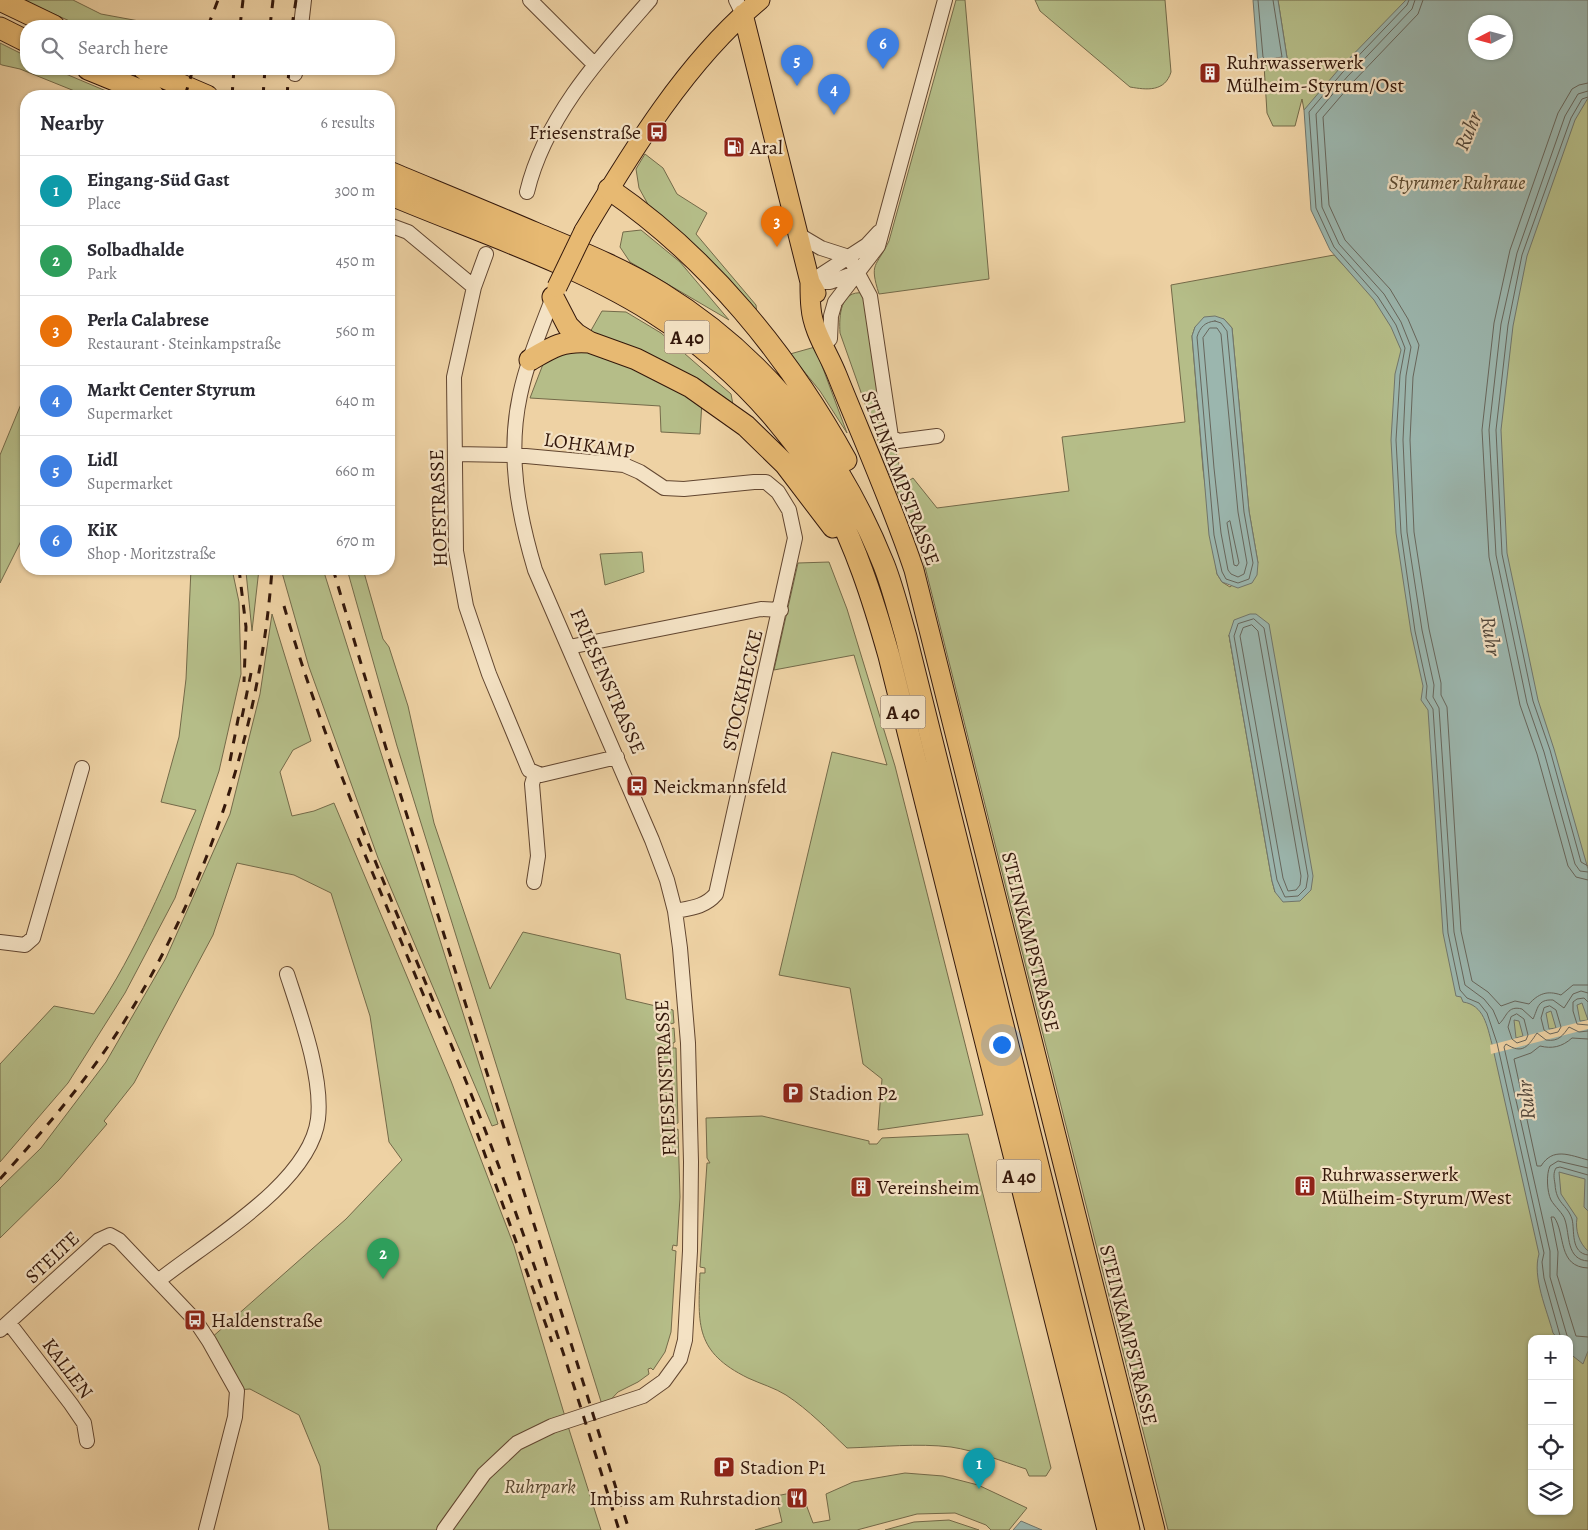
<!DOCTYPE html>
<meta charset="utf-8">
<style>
body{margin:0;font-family:Alegreya,serif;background:#f7f7f7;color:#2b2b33}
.controls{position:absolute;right:15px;bottom:15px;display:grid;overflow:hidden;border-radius:10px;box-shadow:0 1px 4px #0004}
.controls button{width:45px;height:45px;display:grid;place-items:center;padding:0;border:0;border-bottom:1px solid #e1e1e2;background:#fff;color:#2b2b33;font:25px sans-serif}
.compass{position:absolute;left:1468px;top:15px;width:45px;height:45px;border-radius:50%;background:#fff;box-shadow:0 1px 4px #0004;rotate:264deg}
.you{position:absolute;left:1001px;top:1044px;width:18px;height:18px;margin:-12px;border:4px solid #fff;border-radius:50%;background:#1a73e8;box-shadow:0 0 0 8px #1a73e833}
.badge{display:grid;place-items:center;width:32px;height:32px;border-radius:50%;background:#8f2418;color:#fff;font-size:16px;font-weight:700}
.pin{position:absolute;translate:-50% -41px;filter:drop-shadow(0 1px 2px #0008)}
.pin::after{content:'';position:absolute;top:26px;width:18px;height:15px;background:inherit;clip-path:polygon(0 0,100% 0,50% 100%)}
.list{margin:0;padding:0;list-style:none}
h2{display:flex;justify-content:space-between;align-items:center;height:65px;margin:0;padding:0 20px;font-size:21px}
h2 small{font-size:16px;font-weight:400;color:#7c7c81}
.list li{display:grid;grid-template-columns:32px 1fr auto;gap:15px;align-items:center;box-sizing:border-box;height:70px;padding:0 20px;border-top:1px solid #e1e1e2}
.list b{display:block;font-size:19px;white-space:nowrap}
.list p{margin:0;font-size:16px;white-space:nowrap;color:#7c7c81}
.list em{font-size:16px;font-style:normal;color:#7c7c81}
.icon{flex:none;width:28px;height:28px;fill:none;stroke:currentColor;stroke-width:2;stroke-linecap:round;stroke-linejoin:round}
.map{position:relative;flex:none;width:1588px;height:1530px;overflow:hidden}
.search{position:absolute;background:#fff;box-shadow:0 1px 4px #0004;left:20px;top:20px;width:375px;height:55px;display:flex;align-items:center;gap:12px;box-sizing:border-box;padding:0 18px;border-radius:20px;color:#7c7c81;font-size:19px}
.panel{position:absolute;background:#fff;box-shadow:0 1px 4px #0004;left:20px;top:90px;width:375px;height:485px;border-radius:20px}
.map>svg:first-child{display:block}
.green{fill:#b5bd88;stroke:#746a49;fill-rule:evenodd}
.water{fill:#9bb6ae;stroke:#71766c;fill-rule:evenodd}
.pier{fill:#eed2a4}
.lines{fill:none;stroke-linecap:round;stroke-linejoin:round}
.shore{stroke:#67665c;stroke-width:1}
.minor-casing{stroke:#624630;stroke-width:16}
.major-casing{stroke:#33170a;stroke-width:21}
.highway-casing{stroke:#33170a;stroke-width:23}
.minor{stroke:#f4e2c4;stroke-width:14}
.major{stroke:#e7b972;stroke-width:19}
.highway{stroke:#e7b972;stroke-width:21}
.rail{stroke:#33170a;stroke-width:3;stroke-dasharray:9 9;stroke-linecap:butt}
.major-bridge-casing{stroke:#33170a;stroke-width:21;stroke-linecap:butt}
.major-bridge{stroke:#e7b972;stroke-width:19}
.labels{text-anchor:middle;stroke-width:4.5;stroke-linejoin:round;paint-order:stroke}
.shield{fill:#f4e2c4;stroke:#6d5442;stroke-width:1}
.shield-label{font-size:19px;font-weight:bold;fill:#33170a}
.poi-label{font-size:20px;fill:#33170a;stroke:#f4e2c4;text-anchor:start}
.park-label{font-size:20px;font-style:italic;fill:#5a4930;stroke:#f4e2c4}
.street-label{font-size:20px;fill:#33170a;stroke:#f4e2c4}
.water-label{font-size:21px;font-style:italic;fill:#52473b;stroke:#f4e2c4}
</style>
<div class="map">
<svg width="1588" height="1530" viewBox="0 0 1588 1530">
<rect width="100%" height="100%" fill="#eed2a4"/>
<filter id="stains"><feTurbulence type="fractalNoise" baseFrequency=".004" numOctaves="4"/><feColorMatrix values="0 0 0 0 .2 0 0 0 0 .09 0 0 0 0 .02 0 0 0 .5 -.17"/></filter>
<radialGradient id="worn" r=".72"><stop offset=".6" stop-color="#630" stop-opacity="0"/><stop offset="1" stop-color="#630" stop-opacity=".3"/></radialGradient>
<path class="green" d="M22,0H73L101,14L139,21L138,26H81Z
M956,0H965L989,279L879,294C869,262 876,268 889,241Z
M1035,0H1165L1171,72C1165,92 1147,90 1130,87L1040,11Z
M1278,0H1588V1530H1168L918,539L892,480L840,333C839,316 840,290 863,293L885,440L890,447L895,448L900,468L907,482L913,478L937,508L1069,491L1062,437L1185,422L1171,285L1334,255L1361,284L1308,106L1304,110L1302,99L1295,126H1273L1267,113L1264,65L1288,64ZM1476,22H1506V52H1476ZM1224,319L1232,328L1249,511L1258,563L1230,587L1222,582L1217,574L1203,469L1192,336L1195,327ZM1229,635L1275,892L1272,881ZM1532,1339H1569V1511H1532Z
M0,43L26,56V69H54L118,96H87L20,69L2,65L0,64Z
M645,154L663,168L677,194L707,213L696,234L756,305L757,315L650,208L639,188L636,169Z
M641,230L680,262L729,320L630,262L620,247L623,232Z
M602,311L626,312L661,333L731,394L734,410L589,334Z
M815,347L847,433L820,391L790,354Z
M567,348C615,355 659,379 702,401L700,434L661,432L660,406L530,398L545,359Z
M26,392V531L0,583V455Z
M642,552L644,572L605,585L600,554Z
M829,562L847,609L895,766L983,1115L878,1130L882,1079L863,1064L850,988L779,975L832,752L887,765L854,655L774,670L798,563Z
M191,569H232L239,602L241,674L219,771L175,898L125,993L68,1083L0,1162V1064L54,1006L94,1014C137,952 165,879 196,810L161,802L179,737L186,679Z
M245,569H259L252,631L246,572Z
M281,569H323L498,1124L492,1126L378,858L309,667Z
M347,569H363L383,639L389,647L408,706L434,823L490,989L523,932L620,954L626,999L673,1010L674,1023L670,1024V1029L674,1028L675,1042L673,1043V1048H676L678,1123L675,1124L676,1130L678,1129L680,1197L677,1246L673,1245L672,1250L676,1251L671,1332L665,1352L653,1370L651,1368L648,1369L649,1374L638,1382L618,1392L603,1408L397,746Z
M272,614L311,741L293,750L280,772L292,816L314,811L334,803L451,1081L514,1246L566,1420L525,1436L440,1530H329L320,1466L299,1415L250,1389L236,1390L210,1339L346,1219L402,1160L389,1142L370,1016L331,893L294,875L237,863L213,935L134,1083L104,1121L107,1124L59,1180L0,1238V1188L41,1148L106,1062L166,958L230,814L260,694Z
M762,1116L869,1141V1144H877L882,1138L968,1134L1051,1468L1046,1476H1029L1026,1469C1001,1461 977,1451 951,1447C917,1443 882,1447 847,1448C828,1430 809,1410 786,1395C775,1388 761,1384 748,1378C695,1352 698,1325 700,1273H705V1268L700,1267L707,1163H710L707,1158L706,1118Z
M567,1423L601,1530H446L509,1452Z
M905,1473L943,1476L978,1485L1027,1508L1009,1530H991L986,1525L955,1513L917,1514L857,1530H755L782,1522L776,1496L801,1491L813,1523L830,1520L826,1494L853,1482Z
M949,1520L979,1530H885L914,1522Z"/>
<path class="water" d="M1253,0H1278L1288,64H1258Z
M1406,0H1588V98L1575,120L1527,256L1513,326L1501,430L1507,553L1538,700L1554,749L1588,869V1211L1584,1207L1585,1179L1559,1172L1561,1194L1577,1218C1575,1230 1579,1243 1588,1251V1351L1583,1364L1569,1353V1339H1558L1553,1333C1547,1310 1532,1277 1539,1254L1492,1044C1487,1026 1484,1005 1463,1002L1461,997L1456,996L1443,933L1428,710L1421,700L1423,686L1411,632L1396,533L1391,440L1395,374L1401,350L1391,327L1374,300L1330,250L1311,210L1304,110L1339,69ZM1476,22H1506V52H1476ZM1582,1003L1588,1020L1580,1021L1577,1005ZM1551,1011L1556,1028L1549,1029L1546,1013ZM1514,1020L1519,1021L1523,1036L1516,1038Z
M1215,316L1224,319L1232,328L1249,511L1258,563L1257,575L1252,583L1238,588L1222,582L1217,574L1209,535L1192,336L1195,327L1204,317Z
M1250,614H1256L1269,624L1313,876L1311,890L1300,901L1283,902L1275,892L1272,881L1229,635L1234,620Z
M1021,1521L1042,1530H1013Z"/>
<path class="pier" d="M1588,1020V1029L1491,1054L1490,1045Z"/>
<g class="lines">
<path class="shore" d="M1258,0L1263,57L1265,60L1282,57L1273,0
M1409,0L1407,5L1342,73L1309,112L1316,208L1334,247L1378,297L1396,325L1405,348L1400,375L1396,440L1401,533L1415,631L1427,686L1426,698L1433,709L1448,933L1460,990L1467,998L1479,1003L1487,1013L1497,1043L1544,1253L1542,1262L1544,1278L1561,1339
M1415,0L1412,9L1347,77L1316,114L1322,207L1339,244L1384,294L1401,322L1411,347L1406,376L1403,440L1407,532L1422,630L1434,685L1433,697L1439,708L1454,932L1465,985L1484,999L1493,1010L1499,1024C1507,1017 1507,1005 1522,1009L1533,1019C1538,1009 1537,999 1553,1000L1564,1008L1573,994L1581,991L1588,993
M1423,0L1418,14L1353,82L1323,117L1329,205L1345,240L1390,289L1408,319L1419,345L1413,377L1410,440L1414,532L1429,629L1441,683V695L1447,707L1461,931L1472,981L1488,992L1501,1006L1515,1001L1529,1004C1538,994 1547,990 1561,995L1573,985H1588
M1588,83L1579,85L1572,89L1558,113L1510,250L1494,323L1482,430L1489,557L1520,705L1537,754L1568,866L1576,877L1588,880
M1588,91L1578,94L1565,116L1517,253L1501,324L1489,430L1496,555L1527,703L1544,752L1575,864L1580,871L1588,872
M1588,97L1582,99L1571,118L1522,255L1508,325L1496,430L1502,554L1533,701L1550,750L1581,862L1588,866
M1215,321L1221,323L1227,331L1244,512L1253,563L1249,579L1238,583L1226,579L1222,572L1214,535L1197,337C1200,327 1205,322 1215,321Z
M1210,328H1217L1221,334L1238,512L1247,563L1244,574L1238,577L1231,574L1228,570L1221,533L1214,468L1203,338Z
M1230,521L1239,563L1237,566L1234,565L1227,523Z
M1254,619L1264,628L1308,876L1306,888L1298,896L1285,897L1277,880L1234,636L1238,624Z
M1252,625L1258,631L1301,876L1300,885L1296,890L1288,891L1283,878L1240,636L1243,628Z
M1588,1002L1584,998L1577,999L1573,1002V1011L1577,1024L1588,1025
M1550,1006L1556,1010L1561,1027L1558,1032L1550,1034L1544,1030L1541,1018L1544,1008Z
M1517,1014L1524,1019L1528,1035L1526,1040L1517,1043L1512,1039L1508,1027L1511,1017Z
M1588,1039L1572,1038C1562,1047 1552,1049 1540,1046L1531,1053L1514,1059L1537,1166H1541C1553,1147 1569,1155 1588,1160
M1588,1168L1558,1161L1550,1166C1546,1174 1547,1192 1551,1200C1555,1207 1563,1213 1565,1220C1570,1235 1566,1260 1588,1261
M1588,1175L1560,1167L1556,1168C1553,1173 1554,1178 1555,1184C1556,1204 1567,1204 1572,1219C1575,1230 1570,1253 1588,1255
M1588,1268C1557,1267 1566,1234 1554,1217H1551L1558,1252L1557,1275L1576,1336L1588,1337
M1568,1339L1550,1277V1251L1504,1047L1506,1044C1523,1055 1528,1046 1537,1033L1546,1040C1559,1042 1563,1035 1569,1027L1579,1032L1588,1031"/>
<g class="minor-casing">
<path id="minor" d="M530,0L594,64
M736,0L743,14
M301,26L304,0
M295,74L296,69
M527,192C545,117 601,56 650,0
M389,225L408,232L474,287L454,377L456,551L466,606L489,674L529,770L541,775L617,757
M799,235L821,248L849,257
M849,257L870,296L891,437L898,441L937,436
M810,282L867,245L879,232
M810,282H830L858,272
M474,287L486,254
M830,339L831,316L835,302L878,246L945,0
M455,454L515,455L624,465L640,472L664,488L684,489L754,482H766L778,492L789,510L795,538L716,894C705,907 691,908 675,911
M569,647L761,609L781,610
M534,882L538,856L532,784L535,774
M0,942L25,945L33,938L82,768
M158,1281C205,1243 310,1184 318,1119C323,1077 300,1014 287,974
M9,1323L71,1404L84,1423L87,1441
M0,1330L99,1240L110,1235L119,1240L195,1320L209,1341L237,1391L235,1417L206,1530
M444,1530L484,1474L517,1443L552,1426L643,1396L664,1381L680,1359L685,1340L690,1251L691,1162L688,1043L680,948L675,911L667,880L652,840L535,570C518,513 507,455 520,395C527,362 541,329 553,297"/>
</g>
<g class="major-casing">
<path id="major" d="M743,14L810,282L816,293
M584,231C632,151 687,60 760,0
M810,282C810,290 810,300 811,308C813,332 829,354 837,375C863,440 892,504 914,570L1155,1530"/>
</g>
<g class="highway-casing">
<path id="highway" d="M0,0L54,26
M0,28L26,41
M88,69L154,96
M144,69L207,96
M389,172C437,192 486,212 535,233C578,251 621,268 661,293C766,358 838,450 884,565C893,588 899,613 906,637L1129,1530
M609,189C708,257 788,355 846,460
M389,194C474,230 573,262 651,311C698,341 740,377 776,420C794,442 813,465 826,490C855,543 873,599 889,656L1108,1530
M553,297L568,326L576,334L589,342L636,359L691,387L746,426L785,464L833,527
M530,360C552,347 563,340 589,342"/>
</g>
<use href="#minor" class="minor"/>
<use href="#major" class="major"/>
<use href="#highway" class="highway"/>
<path class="rail" d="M208,26L218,0
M240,26L243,0
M270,26L273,0
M292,26L296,0
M185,96L193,69
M232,96L234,69
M263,96L265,69
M287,96L289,69
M239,569L246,627L244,682
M333,569L386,748L629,1530
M284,606C334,779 411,941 477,1109C531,1247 575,1388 619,1530
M242,717L251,673
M230,761L240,709
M358,838L431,1013
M465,1099L552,1342
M0,1179C45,1129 88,1079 124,1022C208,887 261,727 272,569"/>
<g class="major-bridge-casing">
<path id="major-bridge" d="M557,287L584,231"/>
</g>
<use href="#major-bridge" class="major-bridge"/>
</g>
<defs>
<g id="building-square" transform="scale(1.125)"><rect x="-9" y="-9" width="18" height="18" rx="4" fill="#8f2418" stroke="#f4e2c4"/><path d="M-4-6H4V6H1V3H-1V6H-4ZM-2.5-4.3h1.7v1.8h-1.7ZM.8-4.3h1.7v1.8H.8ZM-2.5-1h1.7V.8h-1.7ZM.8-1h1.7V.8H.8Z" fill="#fff"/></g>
<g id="bus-square" transform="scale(1.125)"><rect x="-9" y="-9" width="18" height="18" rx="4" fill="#8f2418" stroke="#f4e2c4"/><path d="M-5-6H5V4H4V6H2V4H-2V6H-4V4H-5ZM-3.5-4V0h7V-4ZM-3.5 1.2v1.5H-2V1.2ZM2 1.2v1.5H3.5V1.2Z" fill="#fff"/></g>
<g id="fuel-square" transform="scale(1.125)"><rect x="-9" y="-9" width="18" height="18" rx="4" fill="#8f2418" stroke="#f4e2c4"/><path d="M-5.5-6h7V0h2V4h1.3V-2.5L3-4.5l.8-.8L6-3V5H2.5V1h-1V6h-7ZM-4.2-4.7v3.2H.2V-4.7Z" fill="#fff"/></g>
<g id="parking-square" transform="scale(1.125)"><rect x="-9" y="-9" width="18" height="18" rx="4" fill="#8f2418" stroke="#f4e2c4"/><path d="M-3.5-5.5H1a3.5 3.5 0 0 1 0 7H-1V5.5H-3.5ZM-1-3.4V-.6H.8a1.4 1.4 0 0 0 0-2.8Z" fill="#fff"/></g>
<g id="restaurant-square" transform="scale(1.125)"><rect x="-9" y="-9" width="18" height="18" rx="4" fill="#8f2418" stroke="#f4e2c4"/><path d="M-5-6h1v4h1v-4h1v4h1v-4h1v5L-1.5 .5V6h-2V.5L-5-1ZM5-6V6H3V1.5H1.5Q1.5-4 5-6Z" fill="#fff"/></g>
</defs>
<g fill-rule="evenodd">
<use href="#building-square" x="1210" y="73"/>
<use href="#bus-square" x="657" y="132"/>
<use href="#fuel-square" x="734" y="147"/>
<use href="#bus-square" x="637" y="786"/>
<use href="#parking-square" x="793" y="1093"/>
<use href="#building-square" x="1305" y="1186"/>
<use href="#building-square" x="861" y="1187"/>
<use href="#bus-square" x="195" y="1320"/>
<use href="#parking-square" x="724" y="1467"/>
<use href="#restaurant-square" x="797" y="1498"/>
</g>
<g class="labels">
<g class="shield">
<rect x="664.5" y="320.5" width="45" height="33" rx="4"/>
<rect x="880.5" y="695.5" width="45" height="33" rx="4"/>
<rect x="996.5" y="1159.5" width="45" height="33" rx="4"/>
</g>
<g class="shield-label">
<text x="687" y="344">A 40</text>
<text x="903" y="719">A 40</text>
<text x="1019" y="1183">A 40</text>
</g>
<g class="poi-label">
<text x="1226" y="69">Ruhrwasserwerk<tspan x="1226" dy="23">Mülheim-Styrum/Ost</tspan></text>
<text x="641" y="139" text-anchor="end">Friesenstraße</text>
<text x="750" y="154">Aral</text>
<text x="653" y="793">Neickmannsfeld</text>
<text x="809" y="1100">Stadion P2</text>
<text x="1321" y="1181">Ruhrwasserwerk<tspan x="1321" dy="23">Mülheim-Styrum/West</tspan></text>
<text x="877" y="1194">Vereinsheim</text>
<text x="211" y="1327">Haldenstraße</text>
<text x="740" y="1474">Stadion P1</text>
<text x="781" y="1505" text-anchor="end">Imbiss am Ruhrstadion</text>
</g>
<g class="park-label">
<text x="1457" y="189">Styrumer Ruhraue</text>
<text x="540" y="1493">Ruhrpark</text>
</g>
<g class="street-label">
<text transform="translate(589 445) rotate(8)" y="7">LOHKAMP</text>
<text transform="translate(901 478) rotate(69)" y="7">STEINKAMPSTRASSE</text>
<text transform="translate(438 508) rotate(-92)" y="7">HOFSTRASSE</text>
<text transform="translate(608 681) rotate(66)" y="7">FRIESENSTRASSE</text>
<text transform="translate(742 690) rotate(-77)" y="7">STOCKHECKE</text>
<text transform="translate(1031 942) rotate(76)" y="7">STEINKAMPSTRASSE</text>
<text transform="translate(665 1078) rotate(-93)" y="7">FRIESENSTRASSE</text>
<text transform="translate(52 1257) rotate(-43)" y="7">STELTE</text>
<text transform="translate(1129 1335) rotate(76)" y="7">STEINKAMPSTRASSE</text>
<text transform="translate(68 1368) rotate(53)" y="7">KALLEN</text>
</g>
<g class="water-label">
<text transform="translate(1468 131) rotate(-67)" y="7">Ruhr</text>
<text transform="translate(1491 636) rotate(81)" y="7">Ruhr</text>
<text transform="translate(1526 1100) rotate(-96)" y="7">Ruhr</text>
</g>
</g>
<rect width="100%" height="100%" filter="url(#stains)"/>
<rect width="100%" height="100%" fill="url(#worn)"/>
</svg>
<div class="controls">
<button>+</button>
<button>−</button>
<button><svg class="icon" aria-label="locate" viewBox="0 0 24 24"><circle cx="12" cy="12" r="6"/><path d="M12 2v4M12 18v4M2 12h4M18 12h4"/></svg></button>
<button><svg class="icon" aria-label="layers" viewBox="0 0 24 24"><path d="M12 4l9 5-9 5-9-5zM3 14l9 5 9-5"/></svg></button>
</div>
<svg class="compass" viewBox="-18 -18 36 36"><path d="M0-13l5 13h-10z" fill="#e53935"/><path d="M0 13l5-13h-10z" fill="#7c7c81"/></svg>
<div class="you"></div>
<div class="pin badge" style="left:979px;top:1489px;background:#0f9aa8">1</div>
<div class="pin badge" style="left:383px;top:1279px;background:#2e9e5b">2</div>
<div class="pin badge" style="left:777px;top:247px;background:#e8710a">3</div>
<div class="pin badge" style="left:834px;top:115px;background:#3f7fe0">4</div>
<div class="pin badge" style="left:797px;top:86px;background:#3f7fe0">5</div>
<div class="pin badge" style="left:883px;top:69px;background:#3f7fe0">6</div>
<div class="search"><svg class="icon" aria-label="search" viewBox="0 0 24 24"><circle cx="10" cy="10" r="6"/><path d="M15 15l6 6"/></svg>Search here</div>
<section class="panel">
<h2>Nearby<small>6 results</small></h2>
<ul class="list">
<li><span class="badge" style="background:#0f9aa8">1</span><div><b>Eingang-Süd Gast</b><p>Place</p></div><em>300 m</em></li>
<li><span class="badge" style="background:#2e9e5b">2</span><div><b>Solbadhalde</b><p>Park</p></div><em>450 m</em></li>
<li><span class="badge" style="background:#e8710a">3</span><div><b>Perla Calabrese</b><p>Restaurant · Steinkampstraße</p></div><em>560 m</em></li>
<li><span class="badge" style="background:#3f7fe0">4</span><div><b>Markt Center Styrum</b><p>Supermarket</p></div><em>640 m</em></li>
<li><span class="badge" style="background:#3f7fe0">5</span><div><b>Lidl</b><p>Supermarket</p></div><em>660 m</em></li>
<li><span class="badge" style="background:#3f7fe0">6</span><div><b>KiK</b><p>Shop · Moritzstraße</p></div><em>670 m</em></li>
</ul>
</section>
</div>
